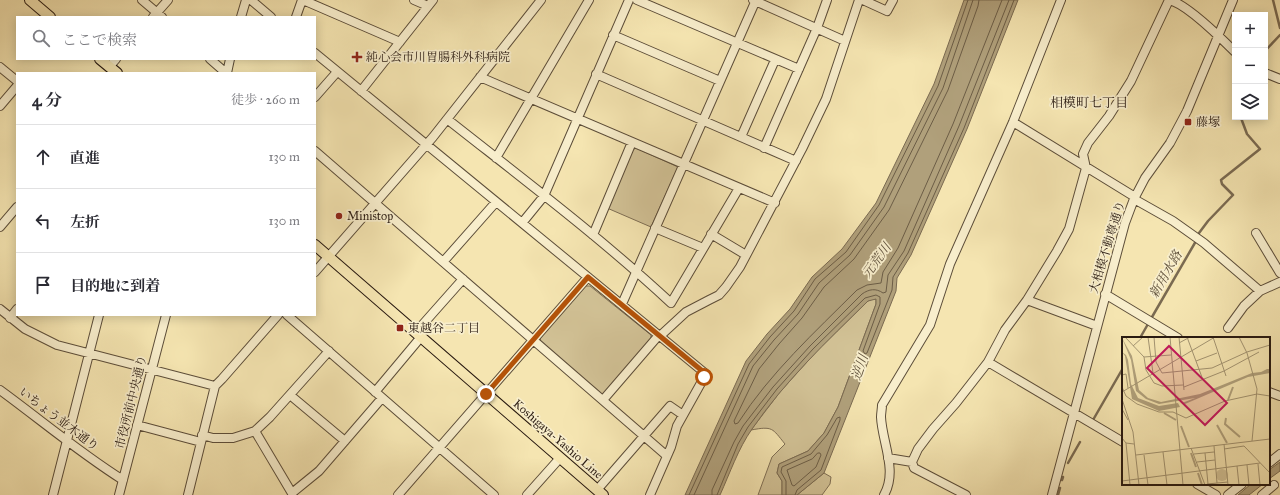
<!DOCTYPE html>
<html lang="ja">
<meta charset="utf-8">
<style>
body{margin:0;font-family:"IM FELL Great Primer","Noto Serif JP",serif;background:#f2f2f3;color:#2b2b33}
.controls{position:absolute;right:12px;top:12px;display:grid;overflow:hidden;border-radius:0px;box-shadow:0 2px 10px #0003}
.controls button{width:36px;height:36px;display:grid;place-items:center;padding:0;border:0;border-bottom:1px solid #e1e1e2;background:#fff;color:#2b2b33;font:20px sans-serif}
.stop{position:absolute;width:12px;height:12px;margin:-9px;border:3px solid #b45309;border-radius:50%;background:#fff}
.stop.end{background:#b45309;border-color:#fff;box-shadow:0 1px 4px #0008}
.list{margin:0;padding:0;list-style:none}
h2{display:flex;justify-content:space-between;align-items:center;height:52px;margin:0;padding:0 16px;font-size:17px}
h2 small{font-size:13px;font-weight:400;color:#7c7c81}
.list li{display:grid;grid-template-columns:26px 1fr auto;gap:12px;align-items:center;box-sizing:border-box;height:64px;padding:0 16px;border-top:1px solid #e1e1e2}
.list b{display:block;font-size:15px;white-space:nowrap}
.list em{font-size:13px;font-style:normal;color:#7c7c81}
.icon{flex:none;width:22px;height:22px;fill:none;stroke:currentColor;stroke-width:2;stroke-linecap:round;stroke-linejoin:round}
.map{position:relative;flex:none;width:1280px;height:495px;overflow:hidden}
.search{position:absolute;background:#fff;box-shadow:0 2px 10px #0003;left:16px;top:16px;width:300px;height:44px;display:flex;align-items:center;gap:10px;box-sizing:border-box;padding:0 14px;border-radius:0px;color:#7c7c81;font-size:15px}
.panel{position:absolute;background:#fff;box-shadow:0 2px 10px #0003;left:16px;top:72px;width:300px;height:244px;border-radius:0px}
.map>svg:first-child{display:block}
.green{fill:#d2c296;stroke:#7e6e54}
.water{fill:#b0a07b;stroke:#7a6a51}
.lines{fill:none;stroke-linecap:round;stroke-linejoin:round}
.shore{stroke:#6c5d46;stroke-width:1}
.stream{stroke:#7a6a51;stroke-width:2.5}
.minor-casing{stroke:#5c4d39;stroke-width:10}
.major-casing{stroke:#291a11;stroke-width:12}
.minor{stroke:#f8eecc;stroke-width:8}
.major{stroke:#f5e5b1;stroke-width:10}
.route{stroke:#b45309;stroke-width:5}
.poi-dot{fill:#8f2418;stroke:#f8eecc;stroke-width:1.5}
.labels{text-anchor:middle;stroke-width:3.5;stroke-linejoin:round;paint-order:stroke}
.poi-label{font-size:12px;fill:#291a11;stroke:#f8eecc;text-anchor:start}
.street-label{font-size:12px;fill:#291a11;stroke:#f8eecc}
.neighbourhood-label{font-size:13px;fill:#291a11;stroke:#f8eecc}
.water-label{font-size:13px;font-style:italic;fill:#5f503b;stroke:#f8eecc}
.inset-river{fill:none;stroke:#b0a07b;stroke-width:2}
.inset-road{fill:none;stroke:#a39471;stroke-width:1}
.view{fill:#c2185b;fill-opacity:0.15;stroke:#c2185b;stroke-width:2}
.inset-edge{fill:none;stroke:#291a11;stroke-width:2}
</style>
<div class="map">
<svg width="1280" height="495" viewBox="0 0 1280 495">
<rect width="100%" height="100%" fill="#f5e5b1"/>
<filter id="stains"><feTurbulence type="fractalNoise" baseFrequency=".005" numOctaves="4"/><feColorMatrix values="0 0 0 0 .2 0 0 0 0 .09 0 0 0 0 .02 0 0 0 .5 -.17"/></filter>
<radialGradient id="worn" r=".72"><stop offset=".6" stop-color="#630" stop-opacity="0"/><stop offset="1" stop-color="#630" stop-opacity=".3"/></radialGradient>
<path class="green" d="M636,148L678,167L651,227L607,208L632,150Z
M585,286H590L651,335V340L605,394H600L541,343L540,337Z
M872,299H876V304L838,407L824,433L808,451L779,464L777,473L782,481V495H758L772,457L785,444C772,428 773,426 751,430L780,392L816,352L868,301Z
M824,473L831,477L830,484L822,495H797Z"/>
<path class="water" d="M964,0H1018L967,129L911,255L897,278L896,291L824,473L797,495H782V481L777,473L779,464L808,451L824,433L838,407L876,304V299L868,301C827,341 785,381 752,429C738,449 730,473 720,495H685L746,361L767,334L790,309L812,277L842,249L876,203L934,84Z
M1280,462V471L1269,479V470Z
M1251,484H1263L1249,495H1238Z"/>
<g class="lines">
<path class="shore" d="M979,0L978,6L948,90L889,210L854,259L824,287L802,318L779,344L759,369L734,421L735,424L738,423C770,373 815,332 857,290L867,285L881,283L883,272L898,248L953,124L1002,0
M818,453H820L821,455L816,467L794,486L792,485L787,470L812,459Z
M689,495L749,364L770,337L794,311L815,279L846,252L879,205L938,86L968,0
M694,495L753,366L774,340L798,314L819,283L850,255L884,207L943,88L973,0
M712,495V490L734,442L743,426L773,387L810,346L862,294C869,289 876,288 883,293L886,292L888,275L904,251L959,126L1009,0
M717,495L738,444L748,427L777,389L813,349L865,298L876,295L880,297V304L863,351L865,354L867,353L892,290L893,277L908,253L964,128L1014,0
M786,495V481L781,472L782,467L811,454L827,435L837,418L840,417V420L821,470L797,490L795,495"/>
<path class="stream" d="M1273,0L1280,28
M1265,51L1280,35
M1235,103V106
M1199,233L1208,221L1233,195L1222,184L1221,180L1260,149L1247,134L1241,118
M1152,317L1196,241
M1140,338L1148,324
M1093,420L1123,368
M1068,463L1080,442
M1062,480L1063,477
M1058,495L1060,488"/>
<g class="minor-casing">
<path id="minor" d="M142,0L162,17
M251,0L271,17
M303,0L400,42
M414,0L428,6
M637,0L799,69
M753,0L845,41
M863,0L887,11L893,0
M1169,0C1186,3 1222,39 1235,52
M153,17L168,0
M241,17L246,0
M296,17L302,0
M613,35L720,81
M315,53L706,374L677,426L671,447L650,495
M210,59L226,73
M0,67L17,81
M109,67L116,59
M227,73L230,59
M1265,73L1280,79
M596,74L796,161
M480,77L775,203
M361,91L433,0
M315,97L337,72
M0,106L17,86
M447,119C523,179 600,237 671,303L739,188
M1013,122L1135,197
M741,137L775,60
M764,148L817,28L827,0
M315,151L667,456
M496,158L589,0
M1134,199L1173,221L1204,243L1260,291
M522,223L544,196L629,0
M0,227L17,207
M655,228L703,248
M1256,233L1280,273
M711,234L746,255
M593,235L632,142
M443,262L496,202
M315,272L433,137L541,0
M1105,294L1178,338
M1027,300L1097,326
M622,304L756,0
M0,309L25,329L57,345L215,386L222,379L278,315
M287,315L494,495
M10,318L17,309
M1228,328L1244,306L1260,291L1280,282
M416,332L463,279
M660,336L686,312L709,300L719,295L726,287L740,267L802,149L826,99L859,0
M988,362L1123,442
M0,390C41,420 80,453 123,480
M375,392L421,337
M1269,392L1280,396
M290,395L345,441
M603,400L659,335
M137,425L201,442
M255,431L293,495
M202,435L213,438H233L255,431L270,417L329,351
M888,458L912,462
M1269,463L1280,454
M1197,484L1216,495
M597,490L670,406L683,415
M292,493L319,471L382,398
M53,495L99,315
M119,495L166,315
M188,495L215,386
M398,495L588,277
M527,495L560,458
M884,495C898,471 882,442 881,417C881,413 882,409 882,405L930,325L950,264L1013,122L1061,0
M966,495L914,468L912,462L918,449L933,429L956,403L988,362L1005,330L1027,300L1057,251L1069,229L1086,168L1083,154L1088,143L1109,116L1131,81L1169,0
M1052,495L1125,223L1134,199L1145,178L1170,143L1187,111L1233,0
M1228,495L1242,484
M1262,495L1274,485"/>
</g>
<g class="major-casing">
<path id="major" d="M30,0L50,17
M100,59L117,73
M315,245L603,495"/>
</g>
<use href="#minor" class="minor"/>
<use href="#major" class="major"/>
</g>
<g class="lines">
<path class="route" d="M486,394L588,277L706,374L704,377"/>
</g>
<g class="poi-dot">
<path d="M355 51h4v4h4v4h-4v4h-4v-4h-4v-4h4z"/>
<rect x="1184" y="118" width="8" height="8" rx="2"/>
<circle cx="339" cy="216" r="4"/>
<rect x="396" y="324" width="8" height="8" rx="2"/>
</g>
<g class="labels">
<g class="poi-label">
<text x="366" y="61">純心会市川胃腸科外科病院</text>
<text x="1196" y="126">藤塚</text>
<text x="347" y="220">Ministop</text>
<text x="408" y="332">東越谷二丁目</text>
</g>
<g class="street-label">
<text transform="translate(1107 247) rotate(-73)" y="4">大相模不動尊通り</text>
<text transform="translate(131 402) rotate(-76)" y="4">市役所前中央通り</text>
<text transform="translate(59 419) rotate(37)" y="4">いちょう並木通り</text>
<text transform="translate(558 439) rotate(41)" y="4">Koshigaya-Yashio Line</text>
</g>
<g class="neighbourhood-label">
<text x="1089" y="107">相模町七丁目</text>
</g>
<g class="water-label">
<text transform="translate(876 260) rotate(-54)" y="5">元荒川</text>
<text transform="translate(1165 274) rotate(-60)" y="5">新用水路</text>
<text transform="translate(859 367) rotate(-71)" y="5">逆川</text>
</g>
</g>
<g transform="translate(1122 337)">
<rect width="148" height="148" fill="#f5e5b1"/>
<path d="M94 138a6 6 0 1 1 12 0a6 6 0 1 1-12 0Z" fill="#d2c296"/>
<path d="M0,1L10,19L17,53L26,61L39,65L78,57L130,36L139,35L145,32H148V36L126,40L63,67L60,66L73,61L37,67L24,62L14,54L9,23ZM0,15L4,18L6,23L9,47L16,61L37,69L56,66L58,70L37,74L10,62L3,19Z" fill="#b0a07b"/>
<path class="inset-river" d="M106,63L111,50M42,76L54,83M104,81L103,87L118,100M95,88L105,106M59,89L67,110M69,116L74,130M76,136L80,148"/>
<path class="inset-road" d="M3,0L22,20L24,33L32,46L40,49L61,48M26,0L31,36M32,0L34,25L40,36L90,31L125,15L148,8M48,0L61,148M57,0L62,53M65,0L81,43M91,0L104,39M117,0L125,16L135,52L130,104M57,6L68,0M11,9L21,0M22,20L49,18M74,24L95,16M0,38L4,37L6,51M0,50L4,59L15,67L37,75H51L64,81L103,64L135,57L148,59M62,50L102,34L137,15M0,55L93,0M0,62L11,95L17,148M0,72L6,83M0,101L4,106L12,107M4,106L8,148M102,107L106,148M92,109L95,146M69,111L83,148M102,112L122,109L148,136M41,115L45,148M83,116L86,147M72,117L92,115M14,118L148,102M22,118L26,148M75,125L93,123M136,127L138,148M125,128L127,148M115,129L117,148M0,144L138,126M85,147L106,145"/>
<path class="view" d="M47,9L105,66L83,88L25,31Z"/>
<rect width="148" height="148" class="inset-edge"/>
</g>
<rect width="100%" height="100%" filter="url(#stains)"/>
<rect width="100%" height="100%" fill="url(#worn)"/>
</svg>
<div class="controls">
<button>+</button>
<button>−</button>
<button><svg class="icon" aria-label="layers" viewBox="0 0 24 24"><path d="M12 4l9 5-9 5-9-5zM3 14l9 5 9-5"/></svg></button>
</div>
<div class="stop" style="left:704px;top:377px"></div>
<div class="stop end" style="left:486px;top:394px"></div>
<div class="search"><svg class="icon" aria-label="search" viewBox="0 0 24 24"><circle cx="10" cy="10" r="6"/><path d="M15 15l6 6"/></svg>ここで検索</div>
<section class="panel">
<h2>4 分<small>徒歩 · 260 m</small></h2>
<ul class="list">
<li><svg class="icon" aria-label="ahead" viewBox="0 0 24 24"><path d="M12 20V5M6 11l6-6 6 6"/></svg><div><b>直進</b></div><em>130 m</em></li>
<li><svg class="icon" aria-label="left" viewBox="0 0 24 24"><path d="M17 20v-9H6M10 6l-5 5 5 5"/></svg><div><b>左折</b></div><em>130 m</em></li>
<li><svg class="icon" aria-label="arrive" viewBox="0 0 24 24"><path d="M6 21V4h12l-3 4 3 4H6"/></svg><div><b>目的地に到着</b></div></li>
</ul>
</section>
</div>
